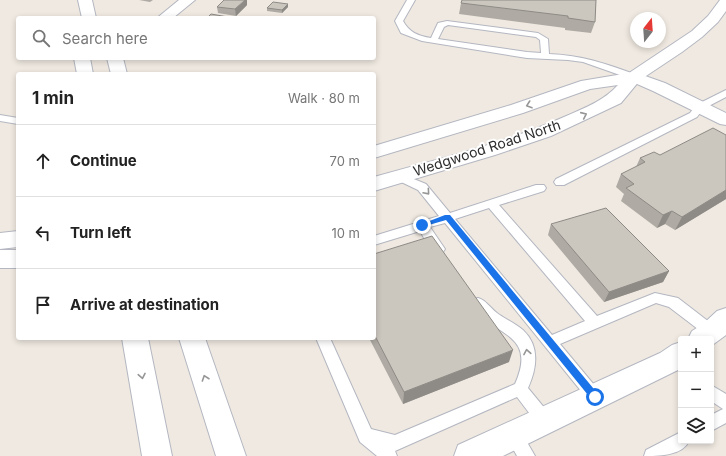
<!DOCTYPE html>
<meta charset="utf-8">
<style>
body{margin:0;font-family:Inter,sans-serif;background:#f2f2f2;color:#222}
.controls{position:absolute;right:12px;bottom:12px;display:grid;overflow:hidden;border-radius:4px;box-shadow:0 2px 6px #0003}
.controls button{width:36px;height:36px;display:grid;place-items:center;padding:0;border:0;border-bottom:1px solid #e0e0e0;background:#fff;color:#222;font:20px sans-serif}
.compass{position:absolute;left:630px;top:12px;width:36px;height:36px;border-radius:50%;background:#fff;box-shadow:0 2px 6px #0003;rotate:17deg}
.stop{position:absolute;width:12px;height:12px;margin:-9px;border:3px solid #1a73e8;border-radius:50%;background:#fff}
.stop.end{background:#1a73e8;border-color:#fff;box-shadow:0 1px 4px #0008}
.list{margin:0;padding:0;list-style:none}
h2{display:flex;justify-content:space-between;align-items:center;height:52px;margin:0;padding:0 16px;font-size:17px}
h2 small{font-size:13px;font-weight:400;color:#767676}
.list li{display:grid;grid-template-columns:26px 1fr auto;gap:12px;align-items:center;box-sizing:border-box;height:72px;padding:0 16px;border-top:1px solid #e0e0e0}
.list b{display:block;font-size:15px;white-space:nowrap}
.list em{font-size:13px;font-style:normal;color:#767676}
.icon{flex:none;width:22px;height:22px;fill:none;stroke:currentColor;stroke-width:2;stroke-linecap:round;stroke-linejoin:round}
.map{position:relative;flex:none;width:726px;height:456px;overflow:hidden}
.search{position:absolute;background:#fff;box-shadow:0 2px 6px #0003;left:16px;top:16px;width:360px;height:44px;display:flex;align-items:center;gap:10px;box-sizing:border-box;padding:0 14px;border-radius:4px;color:#767676;font-size:15px}
.panel{position:absolute;background:#fff;box-shadow:0 2px 6px #0003;left:16px;top:72px;width:360px;height:268px;border-radius:4px}
.map>svg:first-child{display:block}
.lines{fill:none;stroke-linecap:round;stroke-linejoin:round}
.lane-casing{stroke:#b4b7c1;stroke-width:2}
.street-casing{stroke:#b4b7c1;stroke-width:2}
.secondary-casing{stroke:#b4b7c1;stroke-width:2}
.lane{fill:#fff;fill-rule:evenodd}
.street{fill:#fff;fill-rule:evenodd}
.secondary{fill:#fff;fill-rule:evenodd}
.wall{fill:#afaba4}
.shaded-wall{fill:#8e8b86}
.building{fill:#cbc7bf;stroke:#8e8b86}
.oneway{stroke:#969696}
.route{fill:#1a73e8}
.labels{text-anchor:middle;stroke-width:4;stroke-linejoin:round;paint-order:stroke}
.street-label{font-size:14px;fill:#2e2e2e;stroke:#fff}
</style>
<div class="map">
<svg width="726" height="456" viewBox="0 0 726 456">
<rect width="100%" height="100%" fill="#efe9e1"/>
<g class="lines">
<g class="lane-casing">
<path id="lane" d="M407,0H415L403,21C409,32 418,36 431,38L438,23L447,21L538,33L548,39L549,54C582,55 606,64 637,75L638,77L634,80L583,62L568,60L527,58L422,41L401,33L395,21ZM448,25L536,37L540,40L541,53L527,52L438,39L444,27Z
M726,90V97L703,109L697,117L564,185H556L554,182L556,179L690,113L696,105Z
M0,115L18,118V124L0,121Z
M399,173L426,184L450,213L536,185H544L546,188L544,191L499,205L597,316L655,293L678,298L717,328L719,332L717,336L712,338L707,336L669,307L656,303L560,344L600,392L603,397L600,402L595,404L590,402L445,223L430,227L445,249L443,252C432,256 425,239 420,231L374,245V236L439,216L418,190L395,179L394,177L395,175ZM489,208L585,321L552,335L455,219Z
M478,298C486,300 490,308 497,313C505,319 515,323 523,330C540,346 537,368 528,388L551,416L553,421L551,426L545,429L539,426L517,397L395,451L397,456H377L360,442L316,338H330L371,429L395,435L515,384C539,330 489,337 471,303L473,299Z
M711,385L726,394V423L711,431V415L723,409L711,401Z
M514,428L520,430L535,456H517L506,436L508,430Z
M681,432V441H689C682,456 658,456 644,456L646,450Z"/>
</g>
<g class="street-casing">
<path id="street" d="M179,0H195L173,18H157Z
M634,72L665,83L726,113V125L720,124L653,91L628,80L626,77L628,74Z
M18,231V247L0,249V233Z
M0,250H18V268H0Z
M726,308V335L711,346V339H688L692,331L703,324L717,311Z
M681,342V368L680,369L503,456H454L458,445L660,353L672,345Z"/>
</g>
<g class="secondary-casing">
<path id="secondary" d="M78,0H92L96,18H82Z
M720,0H726V11L718,22L702,37L682,52L640,80L621,103L551,136L495,155L374,191V177C438,159 503,144 564,117C584,108 604,101 618,85L590,89L523,113L374,158V146L511,105L581,81L629,73L692,31L708,16Z
M74,58H90L93,74H77Z
M107,58H123L127,74H111Z
M122,338H148L172,456H142Z
M179,338H205L246,456H216Z"/>
</g>
<use href="#lane" class="lane"/>
<use href="#street" class="street"/>
<use href="#secondary" class="secondary"/>
</g>
<path class="wall" d="M139,0H153L150,2Z
M596,0L595,22L591,33L565,30V28L459,14L461,3Z
M288,4V7L282,13L267,11V8Z
M247,5L236,16L218,13L217,7Z
M182,58H194L193,60Z
M726,135V199L675,230L665,224L657,228L621,201L624,194L616,187L621,174L636,167L640,158L660,155Z
M551,224L669,271L663,282L604,302L548,235Z
M374,254L509,362L403,404L369,338H374Z"/>
<path class="shaded-wall" d="M245,0H247V5L236,16L235,9Z
M288,4V7L282,13V10Z
M726,190V199L675,230L682,217Z
M672,211L665,224L657,228L663,215Z
M669,271L663,282L604,302L609,292Z
M513,350L509,362L403,404L404,392Z"/>
<path class="building" d="M224,0H245L235,9L217,7Z
M462,0H596L595,22L568,18V16L461,3Z
M273,2L288,4L282,10L267,8Z
M211,14L228,17L226,18H207Z
M713,128L726,135V190L682,217L672,211L663,215L626,188L634,184L621,174L645,162L640,158L654,152L660,155Z
M606,208L669,271L609,292L551,224Z
M432,236L513,350L404,392L374,334V254Z"/>
<defs><path id="oneway-chevron" d="M-2-3.5L2.5 0L-2 3.5" fill="none" stroke-width="1.6" stroke-linecap="round" stroke-linejoin="round"/></defs>
<g class="oneway">
<use href="#oneway-chevron" transform="translate(529 105) rotate(161)"/>
<use href="#oneway-chevron" transform="translate(584 115) rotate(-24)"/>
<use href="#oneway-chevron" transform="translate(427 192) rotate(49)"/>
<use href="#oneway-chevron" transform="translate(527 352) rotate(-100)"/>
<use href="#oneway-chevron" transform="translate(142 376) rotate(79)"/>
<use href="#oneway-chevron" transform="translate(205 378) rotate(-109)"/>
</g>
<path class="route" d="M445,215H450L598,394L599,397L598,400H592L446,220L422,227L419,225Z"/>
<g class="labels">
<g class="street-label">
<text transform="translate(487 148) rotate(-18)" y="5">Wedgwood Road North</text>
</g>
</g>
</svg>
<div class="controls">
<button>+</button>
<button>−</button>
<button><svg class="icon" aria-label="layers" viewBox="0 0 24 24"><path d="M12 4l9 5-9 5-9-5zM3 14l9 5 9-5"/></svg></button>
</div>
<svg class="compass" viewBox="-18 -18 36 36"><path d="M0-13l5 13h-10z" fill="#e53935"/><path d="M0 13l5-13h-10z" fill="#767676"/></svg>
<div class="stop" style="left:595px;top:397px"></div>
<div class="stop end" style="left:422px;top:225px"></div>
<div class="search"><svg class="icon" aria-label="search" viewBox="0 0 24 24"><circle cx="10" cy="10" r="6"/><path d="M15 15l6 6"/></svg>Search here</div>
<section class="panel">
<h2>1 min<small>Walk · 80 m</small></h2>
<ul class="list">
<li><svg class="icon" aria-label="ahead" viewBox="0 0 24 24"><path d="M12 20V5M6 11l6-6 6 6"/></svg><div><b>Continue</b></div><em>70 m</em></li>
<li><svg class="icon" aria-label="left" viewBox="0 0 24 24"><path d="M17 20v-9H6M10 6l-5 5 5 5"/></svg><div><b>Turn left</b></div><em>10 m</em></li>
<li><svg class="icon" aria-label="arrive" viewBox="0 0 24 24"><path d="M6 21V4h12l-3 4 3 4H6"/></svg><div><b>Arrive at destination</b></div></li>
</ul>
</section>
</div>
